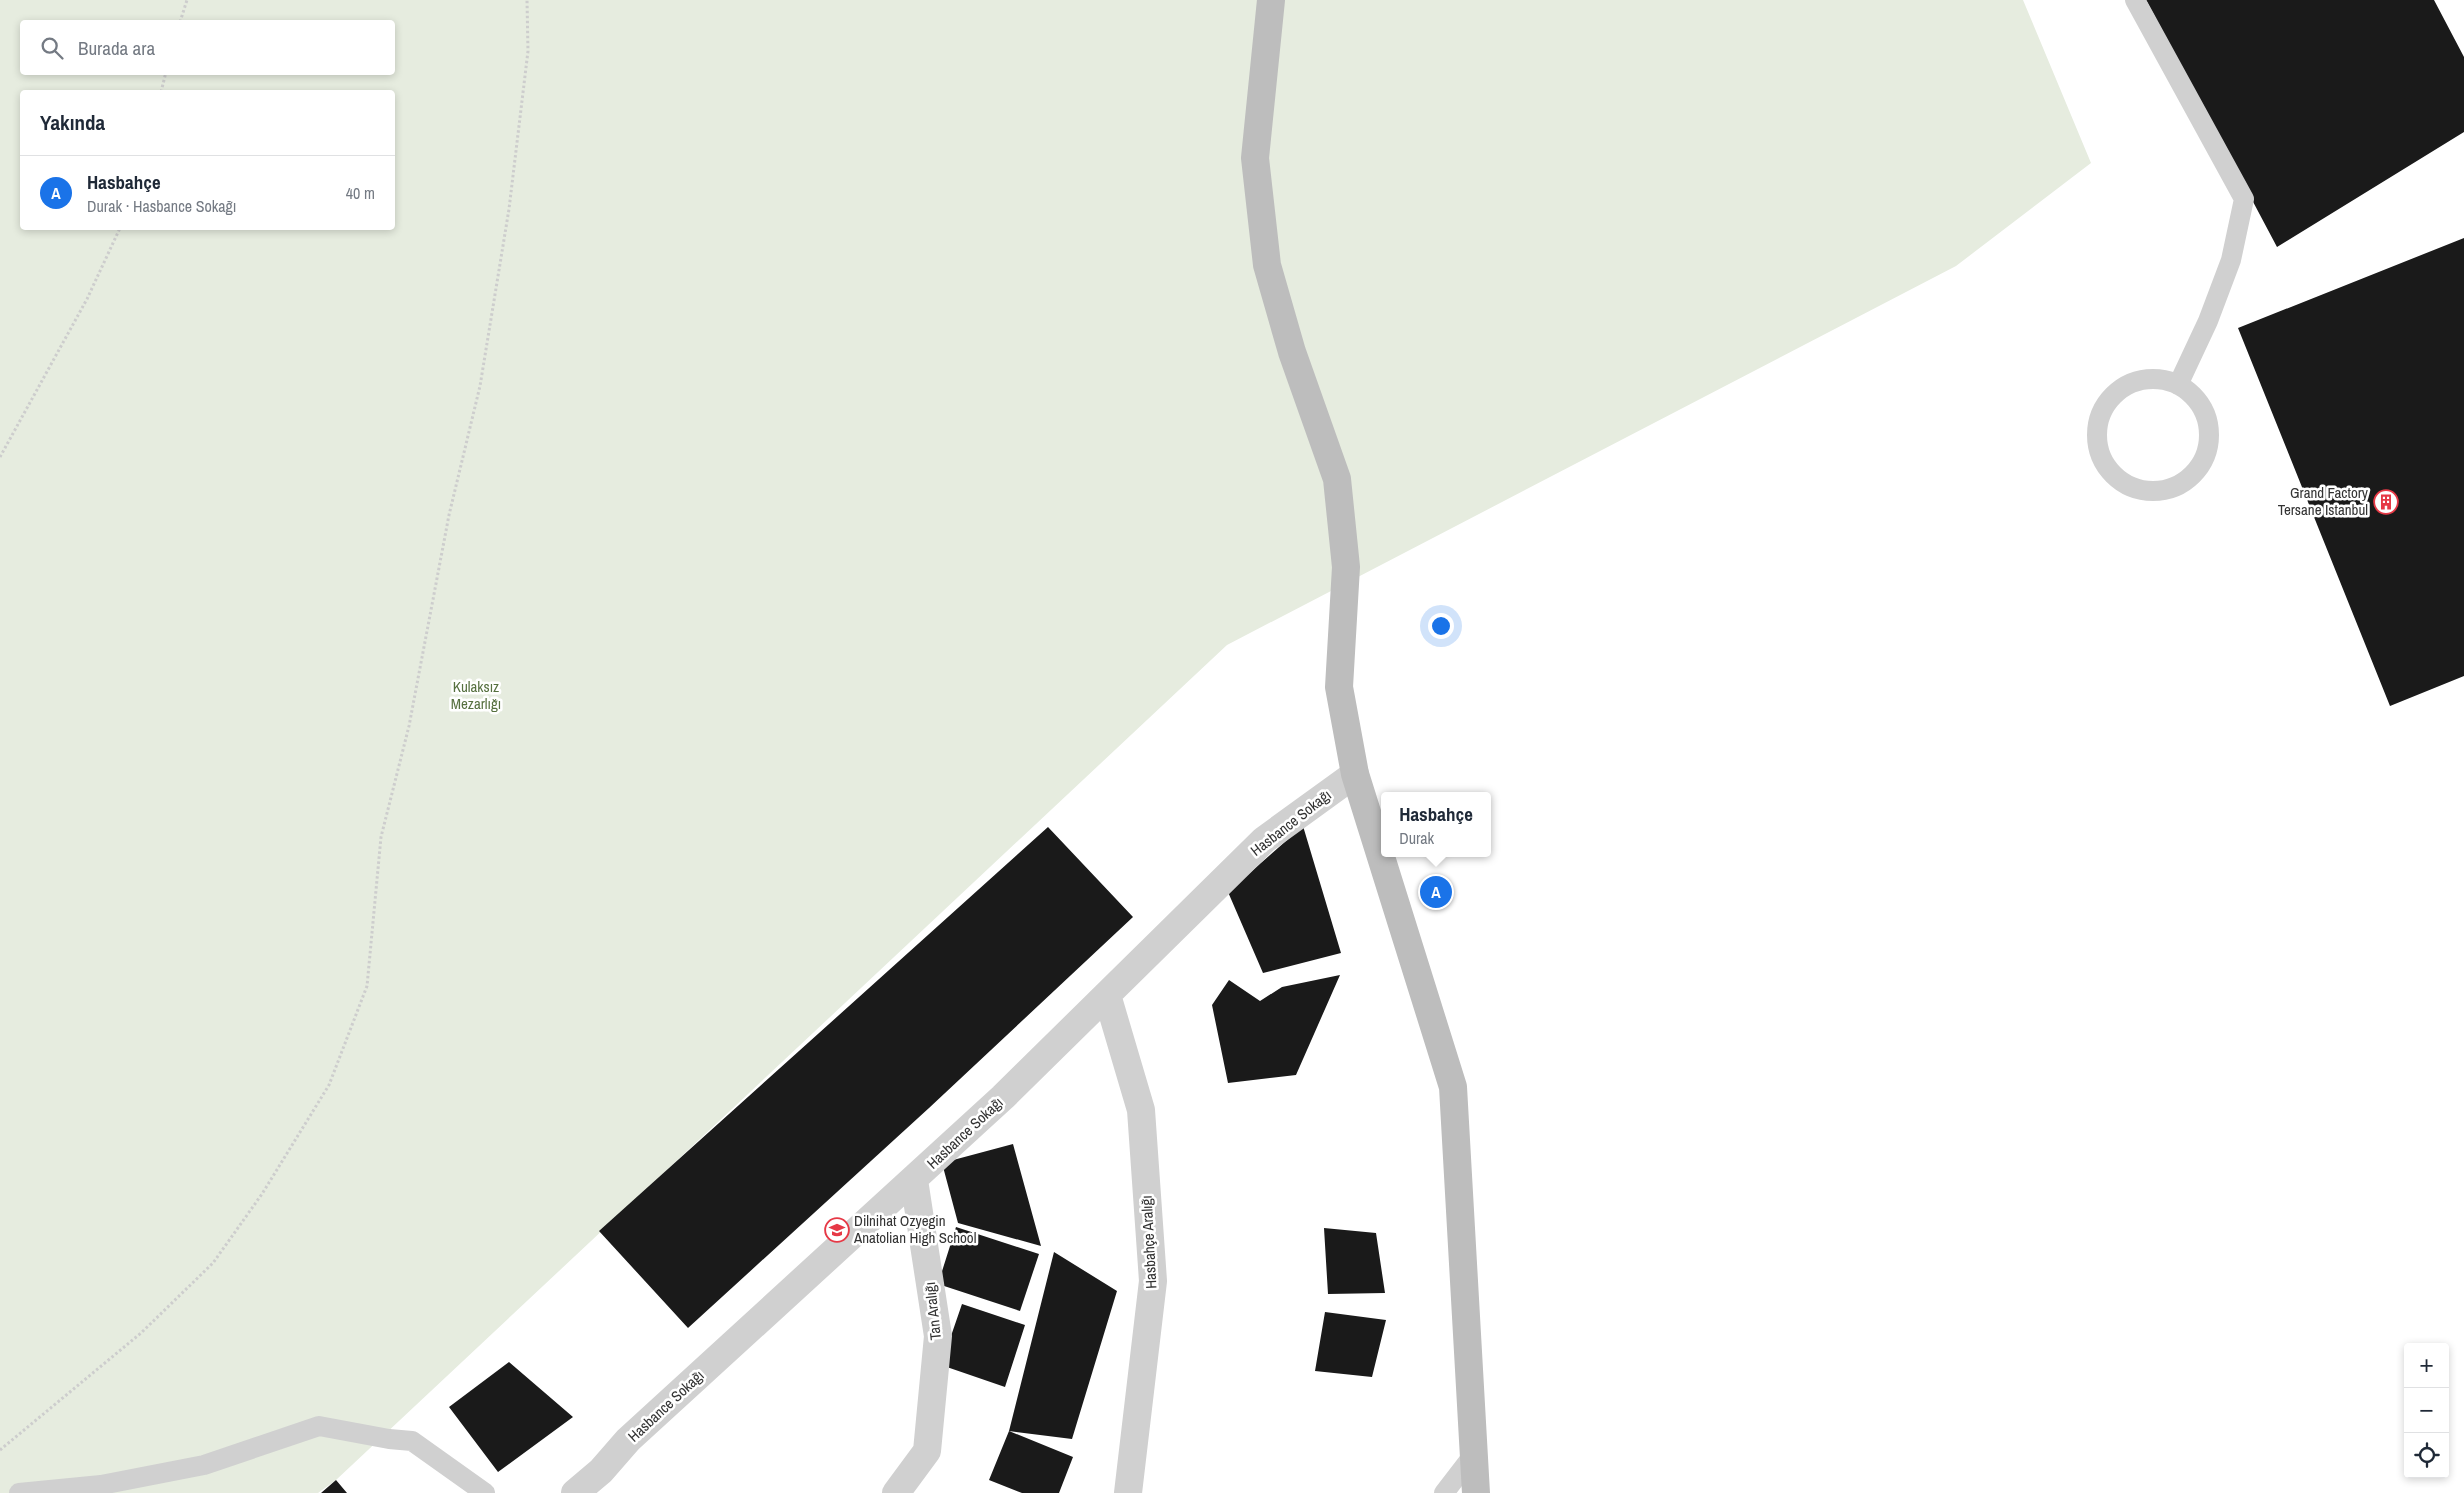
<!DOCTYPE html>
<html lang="tr">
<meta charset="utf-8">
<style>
body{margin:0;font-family:"Archivo Narrow",sans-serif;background:#f2f2f3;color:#1f2937}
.controls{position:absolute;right:15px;bottom:15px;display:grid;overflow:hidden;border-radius:5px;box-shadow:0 2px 8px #0003}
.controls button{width:45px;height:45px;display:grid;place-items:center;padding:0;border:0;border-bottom:1px solid #e0e1e3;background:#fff;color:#1f2937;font:25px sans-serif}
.you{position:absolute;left:1440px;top:625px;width:18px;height:18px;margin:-12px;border:4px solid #fff;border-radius:50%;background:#1a73e8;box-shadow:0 0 0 8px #1a73e833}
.badge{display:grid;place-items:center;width:32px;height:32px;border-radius:50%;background:#1a73e8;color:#fff;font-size:16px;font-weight:700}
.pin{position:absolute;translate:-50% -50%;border:2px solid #fff;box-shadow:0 1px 5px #0006}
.popup{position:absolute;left:1381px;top:792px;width:110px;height:65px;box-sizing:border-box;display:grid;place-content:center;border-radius:5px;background:#fff;filter:drop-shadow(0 1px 4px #0005);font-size:16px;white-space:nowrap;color:#747a83}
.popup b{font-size:19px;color:#1f2937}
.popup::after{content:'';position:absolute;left:50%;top:100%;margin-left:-10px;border:10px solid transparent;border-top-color:#fff}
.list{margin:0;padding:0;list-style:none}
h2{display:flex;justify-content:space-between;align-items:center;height:65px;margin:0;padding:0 20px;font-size:21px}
h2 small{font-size:16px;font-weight:400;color:#747a83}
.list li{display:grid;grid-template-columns:32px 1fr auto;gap:15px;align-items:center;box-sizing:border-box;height:75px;padding:0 20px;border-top:1px solid #e0e1e3}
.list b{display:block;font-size:19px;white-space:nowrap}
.list p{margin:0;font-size:16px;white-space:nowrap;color:#747a83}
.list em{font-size:16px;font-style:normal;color:#747a83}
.icon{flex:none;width:28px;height:28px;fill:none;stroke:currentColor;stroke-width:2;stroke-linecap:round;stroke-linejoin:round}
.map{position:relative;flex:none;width:2464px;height:1493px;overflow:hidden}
.search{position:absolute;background:#fff;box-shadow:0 2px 8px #0003;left:20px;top:20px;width:375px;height:55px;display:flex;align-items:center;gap:12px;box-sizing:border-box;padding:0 18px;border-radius:5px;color:#747a83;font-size:19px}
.panel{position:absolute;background:#fff;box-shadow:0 2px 8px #0003;left:20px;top:90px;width:375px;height:140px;border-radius:5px}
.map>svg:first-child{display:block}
.green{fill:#e6ecdf;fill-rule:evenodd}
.building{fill:#1a1a1a}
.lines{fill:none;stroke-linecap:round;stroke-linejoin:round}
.path{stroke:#cdcdcd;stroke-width:3;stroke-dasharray:2.5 2.5;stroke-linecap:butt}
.lane{stroke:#d0d0d0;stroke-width:20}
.street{stroke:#d0d0d0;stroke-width:28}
.secondary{stroke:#bdbdbd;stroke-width:28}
.labels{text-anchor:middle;stroke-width:5;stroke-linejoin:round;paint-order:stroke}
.poi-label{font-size:15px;fill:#333;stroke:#fff;text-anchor:end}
.park-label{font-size:15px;fill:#56703f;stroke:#fff}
.street-label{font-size:15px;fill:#333;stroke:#fff}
</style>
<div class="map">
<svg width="2464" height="1493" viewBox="0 0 2464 1493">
<rect width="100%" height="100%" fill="#fff"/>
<path class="green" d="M0,0H2023L2091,163L1956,266L1227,645L336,1480L318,1493H0ZM22,22H392V72H22ZM22,92H392V228H22Z"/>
<path class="building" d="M2146,0H2434L2464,57V132L2277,247Z
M2464,238V676L2390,706L2238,328Z
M1303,826L1341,953L1263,973L1228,892Z
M1048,827L1133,917L929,1108L688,1328L599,1231Z
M1340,975L1296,1075L1228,1083L1212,1005L1229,980L1260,1001L1282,987Z
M1013,1144L1041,1246L958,1223L942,1163Z
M956,1227L1039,1254L1020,1311L938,1284Z
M1324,1228L1376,1233L1385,1293L1328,1294Z
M1054,1252L1117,1291L1072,1439L1009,1431Z
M962,1304L1025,1325L1005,1387L941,1365Z
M1325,1312L1386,1320L1372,1377L1315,1371Z
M509,1362L573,1417L498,1472L449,1407Z
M1009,1431L1073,1457L1059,1493H1022L989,1480Z
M336,1480L347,1493H321Z"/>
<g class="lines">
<path class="path" d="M180,22L187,0
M161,92L166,72
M0,457L87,299L120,228
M0,1450L141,1333L213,1263L262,1194L329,1085L367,986L381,837L409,726L449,515L480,386L509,209L528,51L527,0"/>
<path class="lane" d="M2135,0L2244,199L2231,260L2208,321L2178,385
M2097 435a56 56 0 1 1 112 0a56 56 0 1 1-112 0Z
M19,1493L101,1485L204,1465L319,1426L389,1439L412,1441L485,1493
M1444,1493L1474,1454"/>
<path class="street" d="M1107,995L1141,1110L1153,1281L1128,1493
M575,1493L601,1471L628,1440L1003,1097L1264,840L1355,774
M896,1493L927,1451L938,1336L914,1180"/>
<path class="secondary" d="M1271,0L1255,158L1267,265L1292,352L1337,479L1346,567L1339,687L1355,774L1453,1087L1476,1493"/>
</g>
<defs>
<g id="building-ring" transform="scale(1.25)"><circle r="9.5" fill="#fff" stroke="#e63946" stroke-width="1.5"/><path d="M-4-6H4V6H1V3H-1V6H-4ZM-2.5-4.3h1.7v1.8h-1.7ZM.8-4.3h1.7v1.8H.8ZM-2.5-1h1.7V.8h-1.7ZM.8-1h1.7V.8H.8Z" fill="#e63946"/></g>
<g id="school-ring" transform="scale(1.25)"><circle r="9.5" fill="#fff" stroke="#e63946" stroke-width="1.5"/><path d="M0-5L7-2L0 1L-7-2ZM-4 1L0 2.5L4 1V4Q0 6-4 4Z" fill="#e63946"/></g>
</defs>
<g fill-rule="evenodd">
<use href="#building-ring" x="2386" y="502"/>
<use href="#school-ring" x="837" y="1230"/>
</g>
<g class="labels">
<g class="poi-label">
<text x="2368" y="498">Grand Factory<tspan x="2368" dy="17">Tersane Istanbul</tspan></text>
<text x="854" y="1226" text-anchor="start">Dilnihat Ozyegin<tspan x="854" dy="17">Anatolian High School</tspan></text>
</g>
<g class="park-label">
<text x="476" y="692">Kulaksız<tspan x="476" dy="17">Mezarlığı</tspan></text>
</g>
<g class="street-label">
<text transform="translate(1291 823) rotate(-38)" y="5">Hasbance Sokağı</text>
<text transform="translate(965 1133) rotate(-43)" y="5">Hasbance Sokağı</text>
<text transform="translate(1149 1242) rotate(-93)" y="5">Hasbahçe Aralığı</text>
<text transform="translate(933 1311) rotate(-96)" y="5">Tan Aralığı</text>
<text transform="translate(666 1406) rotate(-43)" y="5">Hasbance Sokağı</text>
</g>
</g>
</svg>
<div class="controls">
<button>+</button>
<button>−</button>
<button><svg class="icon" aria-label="locate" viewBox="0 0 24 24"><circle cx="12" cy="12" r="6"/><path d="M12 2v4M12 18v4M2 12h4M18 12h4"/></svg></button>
</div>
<div class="you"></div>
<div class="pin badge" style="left:1436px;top:892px">A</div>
<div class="popup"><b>Hasbahçe</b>Durak</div>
<div class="search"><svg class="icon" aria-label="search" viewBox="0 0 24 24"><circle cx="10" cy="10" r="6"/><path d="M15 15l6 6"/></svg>Burada ara</div>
<section class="panel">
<h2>Yakında<small></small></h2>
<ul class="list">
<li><span class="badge">A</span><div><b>Hasbahçe</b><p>Durak · Hasbance Sokağı</p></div><em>40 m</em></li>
</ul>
</section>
</div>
